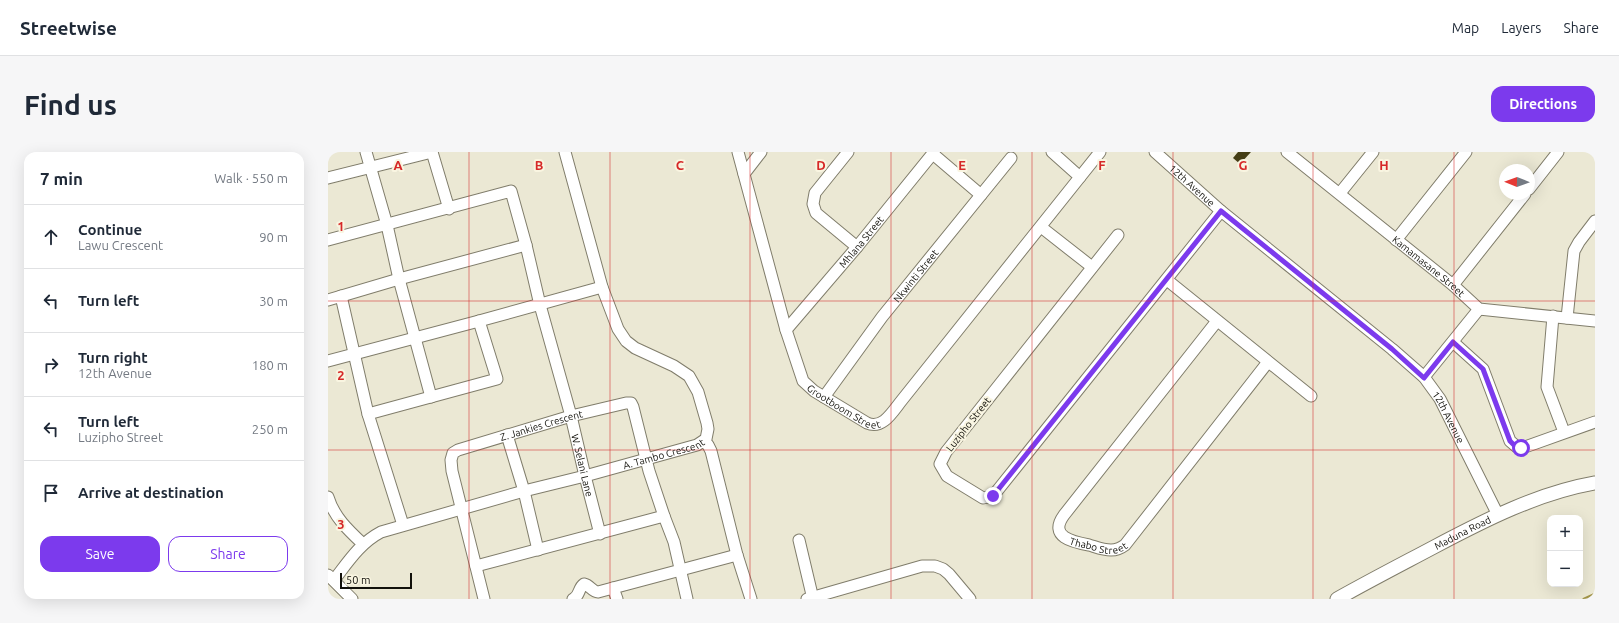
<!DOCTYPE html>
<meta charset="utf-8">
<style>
body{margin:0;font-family:Ubuntu,sans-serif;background:#f6f6f7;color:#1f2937}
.controls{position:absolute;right:12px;bottom:12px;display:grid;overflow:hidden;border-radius:8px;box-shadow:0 4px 16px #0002}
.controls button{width:36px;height:36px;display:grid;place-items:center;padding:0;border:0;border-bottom:1px solid #e0e1e3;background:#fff;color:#1f2937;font:20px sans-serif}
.compass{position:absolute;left:1171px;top:12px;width:36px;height:36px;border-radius:50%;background:#fff;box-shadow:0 4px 16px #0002;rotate:271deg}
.scale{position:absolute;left:12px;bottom:10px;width:72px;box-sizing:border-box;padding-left:4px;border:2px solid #12110b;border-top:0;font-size:11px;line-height:14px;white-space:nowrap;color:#12110b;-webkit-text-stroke:3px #f9f5e1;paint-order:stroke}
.stop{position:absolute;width:12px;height:12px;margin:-9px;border:3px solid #7c3aed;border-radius:50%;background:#fff}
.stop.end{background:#7c3aed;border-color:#fff;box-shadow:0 1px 4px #0008}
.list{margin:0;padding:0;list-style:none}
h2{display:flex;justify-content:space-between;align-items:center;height:52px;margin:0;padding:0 16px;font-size:17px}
h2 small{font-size:13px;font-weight:400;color:#747a83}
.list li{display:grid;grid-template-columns:26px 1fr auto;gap:12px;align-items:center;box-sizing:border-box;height:64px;padding:0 16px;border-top:1px solid #e0e1e3}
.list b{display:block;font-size:15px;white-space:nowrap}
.list p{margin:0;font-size:13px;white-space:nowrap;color:#747a83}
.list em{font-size:13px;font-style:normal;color:#747a83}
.actions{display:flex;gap:8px;padding:12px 16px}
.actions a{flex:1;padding:9px 0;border:1px solid #7c3aed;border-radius:12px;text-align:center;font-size:14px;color:#7c3aed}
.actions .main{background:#7c3aed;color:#fff}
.icon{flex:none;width:22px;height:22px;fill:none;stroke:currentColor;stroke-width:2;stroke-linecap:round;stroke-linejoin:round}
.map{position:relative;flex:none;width:1267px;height:447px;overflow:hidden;border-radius:12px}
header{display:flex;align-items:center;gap:24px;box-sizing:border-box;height:56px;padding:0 20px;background:#fff;border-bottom:1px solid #e0e1e3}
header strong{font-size:19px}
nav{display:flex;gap:22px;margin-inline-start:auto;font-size:14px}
.intro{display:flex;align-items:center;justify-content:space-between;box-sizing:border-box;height:96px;padding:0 24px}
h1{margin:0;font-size:28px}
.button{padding:10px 18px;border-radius:12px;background:#7c3aed;color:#fff;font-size:14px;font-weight:700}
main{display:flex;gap:24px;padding:0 24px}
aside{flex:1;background:#fff;border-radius:12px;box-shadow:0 4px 16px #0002}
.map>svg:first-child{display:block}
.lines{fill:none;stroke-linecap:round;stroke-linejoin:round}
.stream{stroke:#a09348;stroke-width:3}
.building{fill:#443d15}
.minor-casing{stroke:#807d6b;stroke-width:13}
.tertiary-casing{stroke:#807d6b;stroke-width:15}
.minor{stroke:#fff;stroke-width:11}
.tertiary{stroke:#fff;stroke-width:13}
.route{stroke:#7c3aed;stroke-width:5}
.grid{fill:none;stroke:#d62828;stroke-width:1;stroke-opacity:0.55}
.labels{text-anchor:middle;stroke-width:4;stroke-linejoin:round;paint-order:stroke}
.street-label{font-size:10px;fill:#12110b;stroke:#f9f5e1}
.grid-label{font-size:13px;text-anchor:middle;font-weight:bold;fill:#d62828;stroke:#f9f5e1;stroke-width:4;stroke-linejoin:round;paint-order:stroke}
</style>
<header>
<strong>Streetwise</strong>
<nav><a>Map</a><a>Layers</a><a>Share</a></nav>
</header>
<div class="intro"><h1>Find us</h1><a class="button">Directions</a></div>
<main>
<aside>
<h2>7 min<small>Walk · 550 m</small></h2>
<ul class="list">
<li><svg class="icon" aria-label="ahead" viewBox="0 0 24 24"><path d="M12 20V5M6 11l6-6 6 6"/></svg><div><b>Continue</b><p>Lawu Crescent</p></div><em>90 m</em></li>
<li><svg class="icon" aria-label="left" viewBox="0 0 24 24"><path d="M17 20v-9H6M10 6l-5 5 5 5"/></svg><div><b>Turn left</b></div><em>30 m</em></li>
<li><svg class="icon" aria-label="right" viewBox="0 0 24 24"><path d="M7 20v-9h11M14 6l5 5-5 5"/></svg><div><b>Turn right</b><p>12th Avenue</p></div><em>180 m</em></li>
<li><svg class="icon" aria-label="left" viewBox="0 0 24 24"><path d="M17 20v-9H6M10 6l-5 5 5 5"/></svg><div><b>Turn left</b><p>Luzipho Street</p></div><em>250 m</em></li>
<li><svg class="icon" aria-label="arrive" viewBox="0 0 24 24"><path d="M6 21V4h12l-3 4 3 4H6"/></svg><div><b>Arrive at destination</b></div></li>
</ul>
<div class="actions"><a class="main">Save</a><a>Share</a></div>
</aside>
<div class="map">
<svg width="1267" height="447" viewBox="0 0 1267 447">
<rect width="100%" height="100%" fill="#ebe8d4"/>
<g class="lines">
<path class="stream" d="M1256,447L1267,442"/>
</g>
<path class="building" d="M910,0H923L912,12L905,6Z"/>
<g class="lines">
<g class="minor-casing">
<g id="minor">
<path d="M38,0L59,73L71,127L103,245"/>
<path d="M104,0L121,57"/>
<path id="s1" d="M410,0L458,178L475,229L486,239L539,271C555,278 565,259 574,248L752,25L724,0"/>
<path d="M520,0L487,41L485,52L488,61L529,95"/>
<path id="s2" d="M827,0L893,59L1064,197L1096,225L1112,247L1170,363"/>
<path id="s3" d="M959,0L1125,133L1151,157L1267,169"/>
<path d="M605,2L653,43"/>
<path d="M416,22L433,0"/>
<path d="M752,25L772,0"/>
<path d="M0,26L104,0"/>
<path d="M1201,37L1230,0"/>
<path d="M1012,41L1045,0"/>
<path d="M713,75L764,115"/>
<path d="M790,83L618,300L612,312L619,324L655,346L665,344L893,59"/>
<path id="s4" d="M0,88L183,39L198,93L212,153L243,264L257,324L272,382"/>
<path d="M1068,88L1138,0"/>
<path d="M839,128L983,244"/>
<path d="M1125,133L1197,42"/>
<path d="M13,144L40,262L75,373"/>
<path d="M0,148L71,127L198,93"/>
<path d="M1225,164L1219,235L1236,280"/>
<path d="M1239,166L1246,99L1251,90L1267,69"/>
<path id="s5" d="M889,169L736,363C720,385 745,390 761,393C768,395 775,398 783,398C788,398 793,396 797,393L940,210"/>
<path id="s6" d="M458,178L529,95L606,0"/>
<path d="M1125,190L1155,217L1182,289L1189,295H1197L1267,270"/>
<path d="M0,209L151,169L274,135"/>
<path d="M1096,225L1151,157"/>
<path id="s7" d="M496,245L554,165L683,6"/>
<path d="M40,262L169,227L151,169"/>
<path d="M179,283L196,339L210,398"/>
<path d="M376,290L380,293L383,299L409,403L423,447"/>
<path d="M0,345C6,365 20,378 35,392"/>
<path d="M471,388L485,447"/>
<path d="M148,414L336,364"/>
<path d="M0,423L24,447"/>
<path id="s8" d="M6,428C20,410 32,391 53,380L196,339L257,324L369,293L378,287L380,277L379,271L370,240L361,224L346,214L307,196L298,189L290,177L274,135L237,0"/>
<path d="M285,436L289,447"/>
<path id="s9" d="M156,447L124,319L123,308L125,301L130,298L243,264L298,251H303L305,255L321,319L336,364L346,390L359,447"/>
<path d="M245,447C252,444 250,436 256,432C262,433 264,440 270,440L409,403"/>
<path d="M479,447L594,414H607L615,417L621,422L642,447"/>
</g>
</g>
<g class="tertiary-casing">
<g id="tertiary">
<path id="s10" d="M1009,447C1041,429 1074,412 1106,395C1157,368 1210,341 1267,331"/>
</g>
</g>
<use href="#minor" class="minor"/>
<use href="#tertiary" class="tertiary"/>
</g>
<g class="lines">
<path class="route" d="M665,344L893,59L1064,197L1096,226L1125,190L1155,217L1182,289L1187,294L1193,296"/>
</g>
<path class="grid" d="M141,0V447M282,0V447M422,0V447M563,0V447M704,0V447M845,0V447M985,0V447M1126,0V447M0,149H1267M0,298H1267"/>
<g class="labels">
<g class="street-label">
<text dy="4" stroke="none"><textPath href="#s2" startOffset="50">12th Avenue</textPath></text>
<text dy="4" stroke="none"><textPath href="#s6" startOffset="116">Mhlana Street</textPath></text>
<text dy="4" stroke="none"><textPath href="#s3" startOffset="182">Kamamasane Street</textPath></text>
<text dy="4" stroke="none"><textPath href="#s7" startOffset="152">Nkwinti Street</textPath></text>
<text dy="4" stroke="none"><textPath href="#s1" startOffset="287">Grootboom Street</textPath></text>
<text dy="4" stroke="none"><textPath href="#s2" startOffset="398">12th Avenue</textPath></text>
<text transform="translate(640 272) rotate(-52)" y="4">Luzipho Street</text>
<text dy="4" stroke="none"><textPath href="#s9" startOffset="243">Z. Jankies Crescent</textPath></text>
<text dy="4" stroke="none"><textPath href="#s8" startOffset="361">A. Tambo Crescent</textPath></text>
<text dy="4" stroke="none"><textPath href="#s4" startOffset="473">W. Selani Lane</textPath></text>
<text dy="4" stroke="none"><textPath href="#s10" startOffset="142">Maduna Road</textPath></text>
<text dy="4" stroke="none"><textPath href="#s5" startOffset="308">Thabo Street</textPath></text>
</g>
</g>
<g class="grid-label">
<text x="70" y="18">A</text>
<text x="211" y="18">B</text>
<text x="352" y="18">C</text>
<text x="493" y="18">D</text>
<text x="634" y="18">E</text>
<text x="774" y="18">F</text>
<text x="915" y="18">G</text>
<text x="1056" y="18">H</text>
<text x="13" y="79">1</text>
<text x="13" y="228">2</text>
<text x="13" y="377">3</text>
</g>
</svg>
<div class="controls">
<button>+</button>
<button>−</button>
</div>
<svg class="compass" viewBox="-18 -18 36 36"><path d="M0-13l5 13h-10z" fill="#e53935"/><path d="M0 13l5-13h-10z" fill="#747a83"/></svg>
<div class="scale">50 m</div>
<div class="stop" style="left:1193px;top:296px"></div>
<div class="stop end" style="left:665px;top:344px"></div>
</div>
</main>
